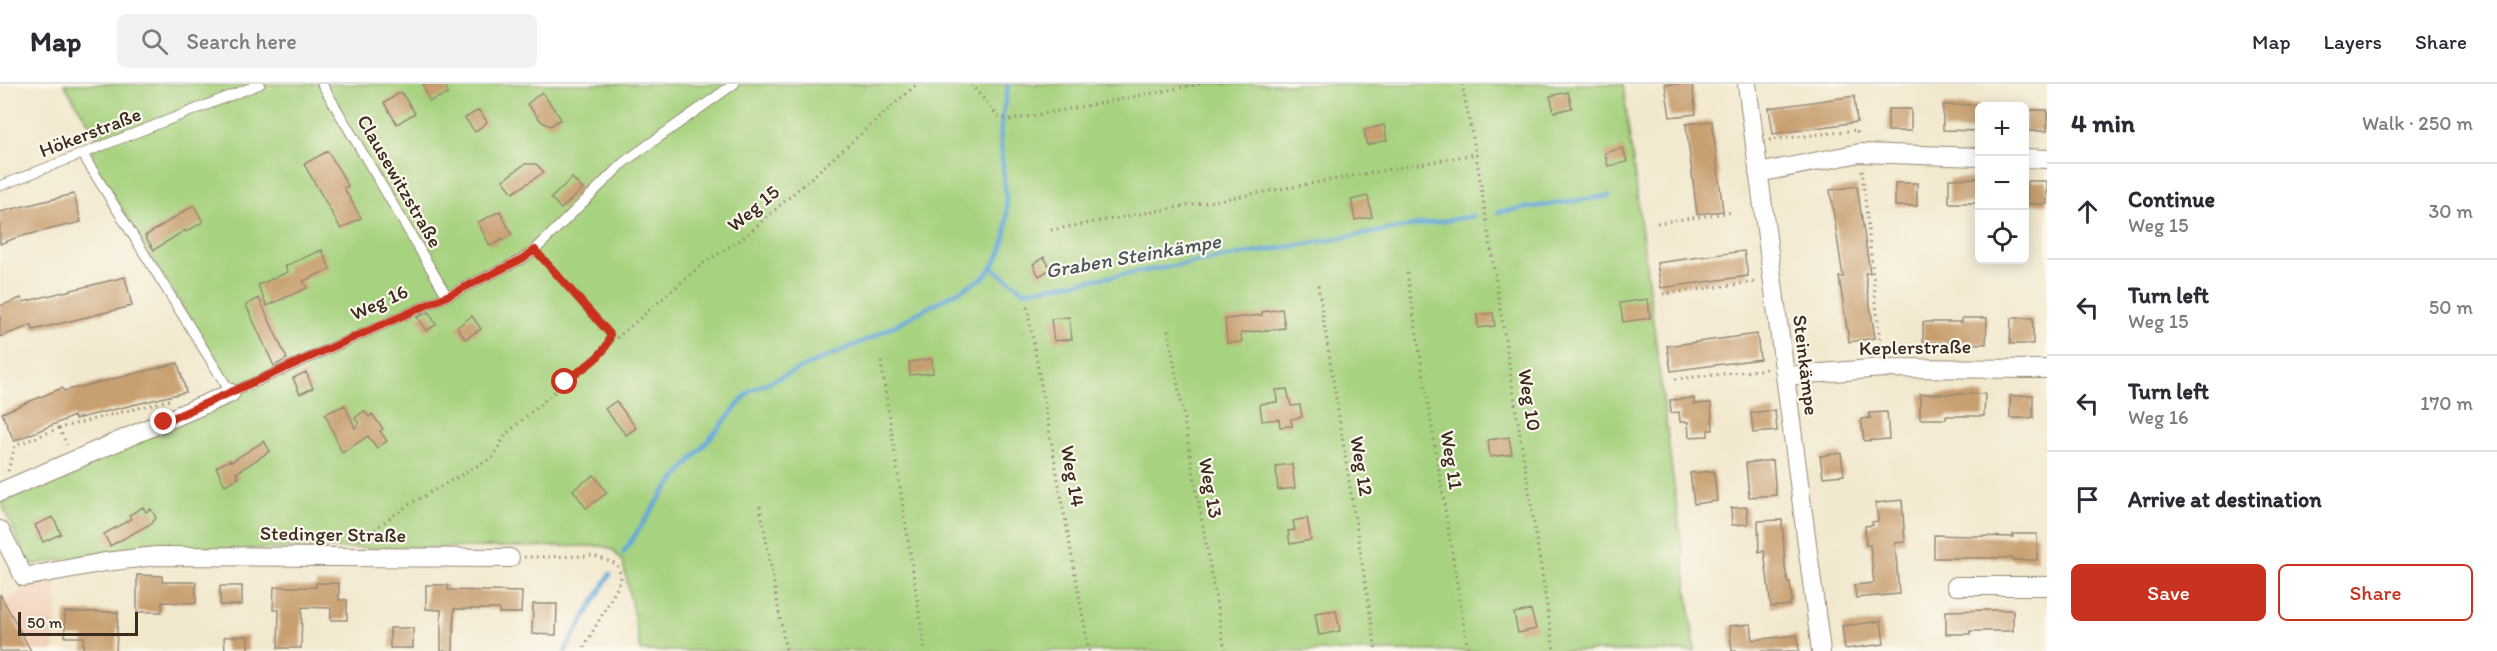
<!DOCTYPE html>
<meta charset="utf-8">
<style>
body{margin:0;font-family:Itim,sans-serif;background:#f2f2f3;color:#2b2b33}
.controls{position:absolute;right:18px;top:18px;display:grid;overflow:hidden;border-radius:9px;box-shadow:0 3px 15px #0003}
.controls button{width:54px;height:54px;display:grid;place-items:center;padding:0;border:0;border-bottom:2px solid #e1e1e2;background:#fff;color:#2b2b33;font:30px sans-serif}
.scale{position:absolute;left:18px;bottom:15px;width:120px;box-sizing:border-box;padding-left:6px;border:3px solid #3b2a1e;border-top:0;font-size:16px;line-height:21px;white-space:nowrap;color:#3b2a1e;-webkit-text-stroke:4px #fbf7ec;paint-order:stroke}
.stop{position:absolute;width:18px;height:18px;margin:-14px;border:4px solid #c8321e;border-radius:50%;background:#fff}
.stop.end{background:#c8321e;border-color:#fff;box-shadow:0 2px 6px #0008}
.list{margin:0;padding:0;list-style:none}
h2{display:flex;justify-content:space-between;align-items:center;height:78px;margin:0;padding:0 24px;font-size:26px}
h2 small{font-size:20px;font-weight:400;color:#7c7c81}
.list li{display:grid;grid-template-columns:39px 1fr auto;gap:18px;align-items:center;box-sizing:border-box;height:96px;padding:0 24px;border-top:2px solid #e1e1e2}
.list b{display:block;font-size:22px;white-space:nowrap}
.list p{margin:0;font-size:20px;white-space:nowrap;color:#7c7c81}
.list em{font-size:20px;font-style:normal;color:#7c7c81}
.actions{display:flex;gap:12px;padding:18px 24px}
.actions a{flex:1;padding:14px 0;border:2px solid #c8321e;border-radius:9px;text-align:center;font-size:21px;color:#c8321e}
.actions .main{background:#c8321e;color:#fff}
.icon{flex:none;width:33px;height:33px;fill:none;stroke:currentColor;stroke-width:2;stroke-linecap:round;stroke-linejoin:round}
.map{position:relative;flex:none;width:2047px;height:567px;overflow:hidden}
header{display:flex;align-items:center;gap:36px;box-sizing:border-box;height:84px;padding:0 30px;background:#fff;border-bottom:2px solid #e1e1e2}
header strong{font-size:28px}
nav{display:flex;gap:33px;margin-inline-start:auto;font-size:21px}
.search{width:420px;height:54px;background:#f2f2f3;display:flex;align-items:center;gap:15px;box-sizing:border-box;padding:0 21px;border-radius:9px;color:#7c7c81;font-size:22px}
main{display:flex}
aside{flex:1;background:#fff}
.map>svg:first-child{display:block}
.built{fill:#f2d4be}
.green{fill:#a7d27f;stroke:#717e4e;stroke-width:1.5}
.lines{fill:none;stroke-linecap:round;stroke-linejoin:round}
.stream{stroke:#63a8d8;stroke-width:4.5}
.building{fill:#c89f70}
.lane-casing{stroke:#968976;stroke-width:11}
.street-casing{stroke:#968976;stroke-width:20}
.path{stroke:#968976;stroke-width:3;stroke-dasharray:1.5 4.5;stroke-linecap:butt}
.lane{stroke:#fff;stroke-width:9}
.street{stroke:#fff;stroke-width:18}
.route{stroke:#c8321e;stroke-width:8}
.labels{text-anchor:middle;stroke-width:4.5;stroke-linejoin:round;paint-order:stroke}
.street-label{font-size:20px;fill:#3b2a1e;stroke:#fbf7ec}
.water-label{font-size:21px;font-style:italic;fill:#49565f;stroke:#fbf7ec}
</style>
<header>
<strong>Map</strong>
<div class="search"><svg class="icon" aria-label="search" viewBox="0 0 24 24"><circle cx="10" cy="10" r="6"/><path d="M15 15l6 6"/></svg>Search here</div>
<nav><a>Map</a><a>Layers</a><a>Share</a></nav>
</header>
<main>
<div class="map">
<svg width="2047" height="567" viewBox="0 0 2047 567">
<rect width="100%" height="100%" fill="#fbf7ec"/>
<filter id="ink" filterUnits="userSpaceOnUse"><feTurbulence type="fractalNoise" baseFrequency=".0167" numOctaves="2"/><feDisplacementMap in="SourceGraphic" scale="12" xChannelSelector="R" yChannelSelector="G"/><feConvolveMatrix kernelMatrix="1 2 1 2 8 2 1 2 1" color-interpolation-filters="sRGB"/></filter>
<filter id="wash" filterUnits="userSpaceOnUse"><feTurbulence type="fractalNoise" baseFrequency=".008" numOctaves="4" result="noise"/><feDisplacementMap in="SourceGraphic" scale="24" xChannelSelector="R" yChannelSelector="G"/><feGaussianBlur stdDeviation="1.35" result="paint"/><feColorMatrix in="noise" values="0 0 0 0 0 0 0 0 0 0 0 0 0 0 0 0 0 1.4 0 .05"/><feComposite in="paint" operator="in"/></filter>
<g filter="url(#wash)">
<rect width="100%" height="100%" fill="#f2e8ce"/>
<path class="built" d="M57,497L55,567H0V519L35,500Z"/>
<path class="green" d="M64,0H1623L1695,567H641L623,478L613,466L603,462L124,466L29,481L1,418L238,313L91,76L96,51Z"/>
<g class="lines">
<path class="stream" d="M1008,0C1007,14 1002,28 1001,42C997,88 1022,143 992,183L1024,207L1473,132
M1498,128L1609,112
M623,469L664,408L751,306L873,253L983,194L992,183
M565,567L610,490"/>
</g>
<g id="blocks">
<path class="building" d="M423,0H445L448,10L429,17Z
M1665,0H1692L1696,30L1670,33Z
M401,8L415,29L397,40L384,19Z
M542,8L561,35L550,42L542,38L527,20Z
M1568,8L1572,24L1554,28L1550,12Z
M1854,12L1857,38L1773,50L1769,24Z
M1943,21H1980V47L1943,46Z
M1888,25H1911V47H1888Z
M479,26L487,38L475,48L465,34Z
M2025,26H2047V47H2025Z
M1712,37L1723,127L1697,130L1686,40Z
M1384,41L1387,56L1367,61L1364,46Z
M1623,64L1627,78L1608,82L1605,69Z
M328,67L348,102L344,104L361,134L341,145L304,80Z
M525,80H536L544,88L513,109L503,96Z
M572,94L583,105L561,125L551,114Z
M1980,94V119H1949V95Z
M2027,97H2047V120H2027Z
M1895,99H1917V122H1895Z
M1857,102L1870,189H1865L1875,254L1849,258L1839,193H1843L1830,106Z
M74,110L81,138L18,153L0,160V128Z
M1368,112L1372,133L1355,136L1351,116Z
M194,121L203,138L186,148L185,146L154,166L145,152Z
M500,127L512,151L490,162L478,138Z
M322,166L330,185L303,197L307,204L267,222L258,201L288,188L285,182Z
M1744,167L1748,192L1661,204L1657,179Z
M1044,173L1051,185L1039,192L1033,180Z
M125,193L132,222L33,246L32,241L0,253V222L21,214L23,218Z
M259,214L287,275L274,282L246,221Z
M1648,215L1650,234L1623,238L1620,219Z
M1282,225L1285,244L1241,249L1242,258L1227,259L1225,235L1262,231V228Z
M429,228L436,241L426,247L417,233Z
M1493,229L1495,242L1478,244L1477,231Z
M472,232L481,245L465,255L457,243Z
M1069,233L1072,255L1054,257L1051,235Z
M1962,234H1987L1986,260L1923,258V238H1962Z
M2011,234H2033V260H2010Z
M1757,250L1760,275L1671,287L1667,262Z
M932,275L933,289L910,291L909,278Z
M178,279L186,308L75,335L74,332L14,357L2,329L62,304L64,307Z
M306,288L313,304L300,310L293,294Z
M1287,305L1291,322L1300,321L1302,333L1291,335L1292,342L1280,343L1279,335L1262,337L1260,320L1277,318L1276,306Z
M1920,310H1985L1984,332H1946V335H1920Z
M2033,311V334H2010V312Z
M1694,314V320L1711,319L1713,346H1708V352L1689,353L1688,338H1680L1679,328L1671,329L1670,316Z
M616,317L636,344L626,351L605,325Z
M345,321L355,344L359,340L355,334L364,327L369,333L372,330L383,345L380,347L387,357L377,364L368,352L342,369L325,330Z
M1775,326L1777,347L1753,349L1751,329Z
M1887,328L1889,355L1864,357L1861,335L1870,334L1869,329Z
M1509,353L1512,370L1490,373L1488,356Z
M264,357L270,367L236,389L239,394L225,401L216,383L230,376L231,378Z
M1841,369L1844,391L1823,393L1820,372Z
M1773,376L1776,411L1749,413L1746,379Z
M1292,380L1295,404L1278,406L1276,382Z
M1714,387L1717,417L1694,420L1690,389Z
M594,391L607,409L586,424L573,406Z
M1902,416L1905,458L1895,459L1899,510L1856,514L1854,501L1874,499L1870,461H1866L1865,442L1873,441L1872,438L1878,437L1876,419Z
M143,423L146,428L151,425L156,434L152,439L110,462L104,450L131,435L129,431Z
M1747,423L1748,440L1732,441L1731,424Z
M53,433L61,450L43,458L35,441Z
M1307,434L1311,456L1290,460L1288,447L1295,446L1293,437Z
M1782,436L1785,483L1788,499L1790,498L1792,517H1790V521L1771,523L1764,467L1759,468L1758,437Z
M2013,450H2037V476H2013V474H1934V451L2013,453Z
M137,491L162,492V498H196V519L162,518V528H137Z
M316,499H339V516H347V536H331V524L302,523L301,564H278L279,526H273L274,503H316Z
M426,501H448V506L522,508L521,529H499V525H454L453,567H441V526L426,525Z
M220,502H242V521H220Z
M0,510L31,567H0Z
M533,520H557L556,551L532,550Z
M1336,526L1340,547L1319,551L1315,529Z
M1531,526L1536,545L1518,549L1514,529Z
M1993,526H2013V547H1970V550H1946V527Z
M65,528H118L116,567H83L84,553H65Z
M1881,537L1884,560L1845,565L1842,542Z
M1751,540L1753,556L1797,551L1799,567H1732L1729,542Z
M390,544H413V564H390Z
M248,552V567H225L224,553Z"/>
</g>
</g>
<g filter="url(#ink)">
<use href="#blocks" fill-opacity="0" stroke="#968976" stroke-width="1.5"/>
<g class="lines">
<g class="lane-casing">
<path id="lane" d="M322,0L447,212
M83,71L231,309L447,212L520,176L535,166L624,78L734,0
M0,102L260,0"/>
</g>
<g class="street-casing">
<path id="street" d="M1747,0L1821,567
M2024,74L2047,75
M1758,89L1860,69L1980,73
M1785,292L1883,284L2047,285
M0,408L231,309
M0,446L24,493L105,478L156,472L510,474
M1956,502H2047"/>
</g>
<path class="path" d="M971,0L998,32L1011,36L1201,0
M1462,0L1476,70L1554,567
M1769,56L1857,46L1858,52
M1862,86L1881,267
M1657,139L1733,128
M1051,146L1476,70
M543,175L610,250L607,261
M1407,189L1468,567
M1318,201L1376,567
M1663,210L1756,198
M1027,223L1089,567
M1168,246L1225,567
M881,278L925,567
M1675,295L1769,285
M59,344L67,361
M8,387L15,362L59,344L169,316
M760,422L786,567
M360,456L408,421L493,373L506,350L706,177L742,155L917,0
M524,473L594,472L617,480L621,493L617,504L582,567"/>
<use href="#lane" class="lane"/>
<use href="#street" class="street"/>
</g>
</g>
<g class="lines" filter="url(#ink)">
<path class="route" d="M164,338L447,212L520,176L535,166L610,250C610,270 579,286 565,298"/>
</g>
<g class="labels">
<g class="street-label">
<text transform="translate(90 48) rotate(-21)" y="7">Hökerstraße</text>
<text transform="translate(400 97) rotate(60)" y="7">Clausewitzstraße</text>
<text transform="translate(753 124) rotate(-40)" y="7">Weg 15</text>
<text transform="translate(379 218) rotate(-24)" y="7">Weg 16</text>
<text transform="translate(1915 263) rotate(-1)" y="7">Keplerstraße</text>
<text transform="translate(1806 281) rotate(83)" y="7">Steinkämpe</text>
<text transform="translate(1530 316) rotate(81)" y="7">Weg 10</text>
<text transform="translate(1452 376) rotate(81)" y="7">Weg 11</text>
<text transform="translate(1362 382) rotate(81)" y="7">Weg 12</text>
<text transform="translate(1073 392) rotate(80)" y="7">Weg 14</text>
<text transform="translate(1211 404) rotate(80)" y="7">Weg 13</text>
<text transform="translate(333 450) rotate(1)" y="7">Stedinger Straße</text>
</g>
<g class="water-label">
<text transform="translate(1133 172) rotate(-10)" y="7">Graben Steinkämpe</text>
</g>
</g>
</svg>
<div class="controls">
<button>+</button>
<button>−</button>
<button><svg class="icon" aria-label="locate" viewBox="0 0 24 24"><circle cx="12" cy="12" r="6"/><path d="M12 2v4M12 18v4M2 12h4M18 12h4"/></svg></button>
</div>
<div class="scale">50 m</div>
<div class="stop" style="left:565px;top:298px"></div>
<div class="stop end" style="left:164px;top:338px"></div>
</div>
<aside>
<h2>4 min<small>Walk · 250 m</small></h2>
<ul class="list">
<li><svg class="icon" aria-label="ahead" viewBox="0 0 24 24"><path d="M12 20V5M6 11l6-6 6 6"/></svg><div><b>Continue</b><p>Weg 15</p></div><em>30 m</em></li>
<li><svg class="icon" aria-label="left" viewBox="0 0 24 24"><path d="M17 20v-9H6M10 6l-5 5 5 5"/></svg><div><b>Turn left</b><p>Weg 15</p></div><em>50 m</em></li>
<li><svg class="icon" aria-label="left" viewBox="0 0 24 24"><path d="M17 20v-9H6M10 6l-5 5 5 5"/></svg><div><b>Turn left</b><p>Weg 16</p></div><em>170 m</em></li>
<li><svg class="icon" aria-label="arrive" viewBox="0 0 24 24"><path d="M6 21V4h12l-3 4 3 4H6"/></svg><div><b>Arrive at destination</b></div></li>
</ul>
<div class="actions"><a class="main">Save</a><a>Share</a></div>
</aside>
</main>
